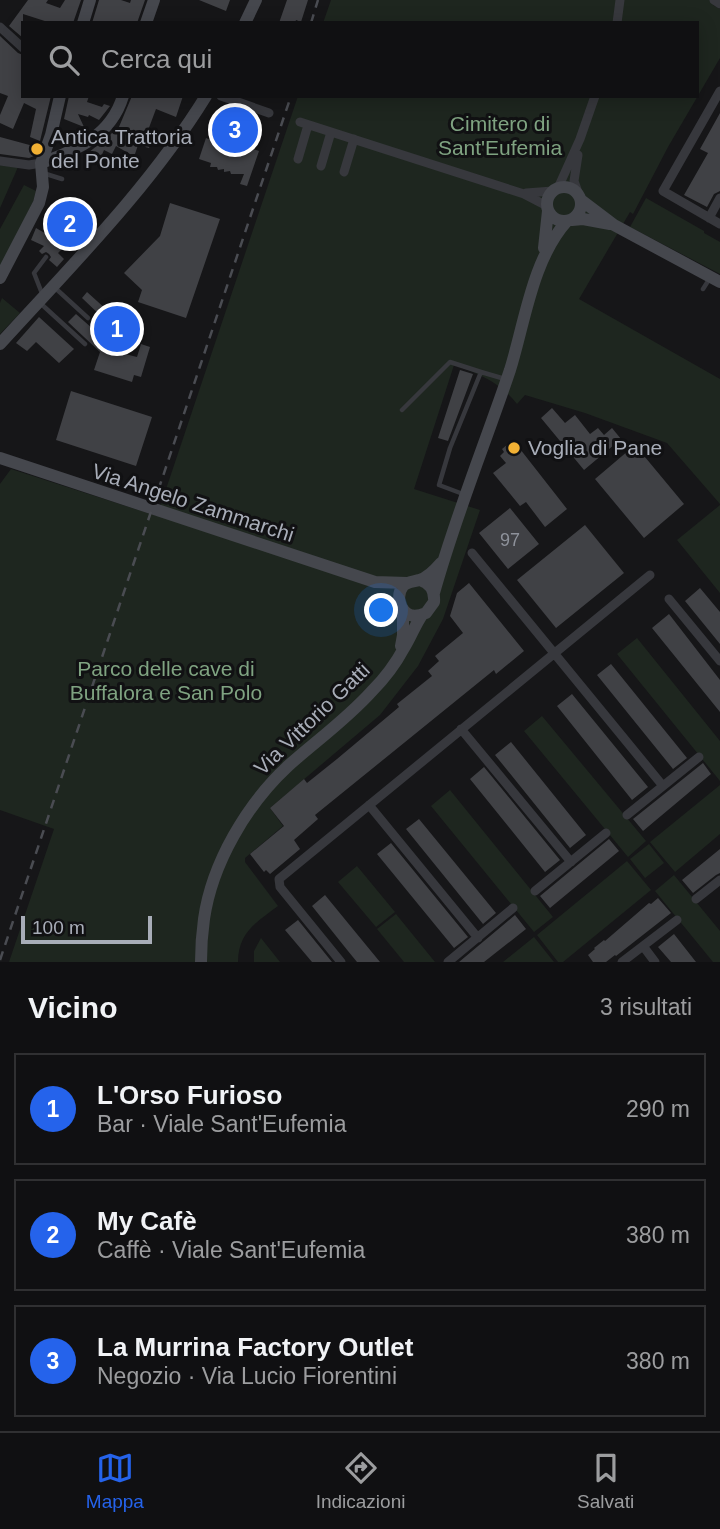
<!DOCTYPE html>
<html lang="it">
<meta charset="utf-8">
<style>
body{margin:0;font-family:Helvetica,sans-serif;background:#1e1e20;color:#f1f3f6}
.scale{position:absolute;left:21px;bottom:18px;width:131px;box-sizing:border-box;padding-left:7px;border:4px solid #a8adb8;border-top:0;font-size:19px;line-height:24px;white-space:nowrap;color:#a8adb8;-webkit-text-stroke:5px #111113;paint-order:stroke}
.you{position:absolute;left:382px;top:611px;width:24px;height:24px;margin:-18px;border:5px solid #fff;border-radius:50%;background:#1a73e8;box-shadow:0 0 0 10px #1a73e833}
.badge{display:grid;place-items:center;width:46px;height:46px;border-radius:50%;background:#2563eb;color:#fff;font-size:23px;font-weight:700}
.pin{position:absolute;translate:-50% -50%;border:4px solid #fff;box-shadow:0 2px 7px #0006}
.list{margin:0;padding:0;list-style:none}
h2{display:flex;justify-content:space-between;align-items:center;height:91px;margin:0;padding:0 28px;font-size:30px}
h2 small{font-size:23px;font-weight:400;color:#9c9d9f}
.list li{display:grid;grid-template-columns:46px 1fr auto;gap:21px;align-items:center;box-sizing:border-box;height:112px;margin:0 14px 14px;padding:0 14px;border:2px solid #303032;border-radius:0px}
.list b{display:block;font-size:26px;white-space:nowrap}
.list p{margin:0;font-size:23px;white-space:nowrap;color:#9c9d9f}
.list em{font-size:23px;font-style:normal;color:#9c9d9f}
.icon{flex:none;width:38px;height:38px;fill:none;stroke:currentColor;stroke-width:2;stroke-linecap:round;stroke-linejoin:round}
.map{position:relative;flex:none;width:720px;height:962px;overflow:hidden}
.search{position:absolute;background:#101012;box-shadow:0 4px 18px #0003;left:21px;right:21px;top:21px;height:77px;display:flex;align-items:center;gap:18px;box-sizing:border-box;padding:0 24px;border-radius:0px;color:#9c9d9f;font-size:26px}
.sheet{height:469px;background:#101012}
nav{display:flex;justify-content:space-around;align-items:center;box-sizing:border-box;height:98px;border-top:2px solid #303032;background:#101012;font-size:19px;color:#9c9d9f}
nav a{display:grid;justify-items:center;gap:4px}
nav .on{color:#2563eb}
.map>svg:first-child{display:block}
.green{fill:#1e261f}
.building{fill:#404145}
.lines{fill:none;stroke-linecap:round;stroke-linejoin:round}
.lane{stroke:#37383d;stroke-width:4.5}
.street{stroke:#37383d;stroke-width:9}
.secondary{stroke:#45474d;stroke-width:12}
.rail{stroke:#4a4c52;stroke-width:2.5;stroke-dasharray:9 7;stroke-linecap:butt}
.poi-dot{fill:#f2b134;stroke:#111113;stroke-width:2.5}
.labels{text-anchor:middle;stroke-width:6;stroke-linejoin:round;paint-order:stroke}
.number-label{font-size:18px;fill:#8e929b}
.park-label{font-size:21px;fill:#7fa381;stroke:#111113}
.poi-label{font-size:21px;fill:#a8adb8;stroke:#111113;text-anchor:start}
.street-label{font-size:21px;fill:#a8adb8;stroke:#111113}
</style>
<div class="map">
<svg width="720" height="962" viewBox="0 0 720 962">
<rect width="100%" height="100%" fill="#161618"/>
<path class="green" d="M331,0H716L713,5L720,9V58L668,147L633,214L630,212L579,299L720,379V504L667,443L585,413L525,395L517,404C501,383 478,373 454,365L414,489L480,510L443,619L418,666L380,715L270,808L283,826L245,858V862L278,906C257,922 238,932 238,962H9L54,829L0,810V484L11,469L157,516L298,96H697V23H323Z
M0,165L18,167L0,208Z
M24,185L36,191L33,202L0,267V229Z
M646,198L704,231V233L720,242V274L630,227Z
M2,298L20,313L0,334V303Z
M720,505V593L677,540Z
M637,638L720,741V781L617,654Z
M542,716L646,841L628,857L524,731Z
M720,785V834L675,872L650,842Z
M450,790L553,917L534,932L431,806Z
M649,844L664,863L645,878L630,859Z
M627,861L651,890L563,962H558L537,935Z
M357,866L395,912L376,927L338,882Z
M674,875L720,931V962H713L655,891Z
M396,914L435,962H436H404L377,929Z
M534,937L554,962H503Z
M261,938L280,962H254V951Z"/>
<path class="building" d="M28,0H48L46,3L60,8L65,0H81L73,23H51L23,14V38L9,26Z
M99,0H121L130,3L131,0H145L137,23H92Z
M199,0H230L226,11Z
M287,0H308L301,22L296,20L295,23H279Z
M0,36L18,53L23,55V96H51L40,141L30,137L36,109L24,103L13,129L0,123V115L8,96L0,93Z
M69,96H89L87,102L102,107L104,104L110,106L99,120L89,115L88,117L78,114L84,127L64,119Z
M132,96H183L176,117L156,109L147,133L153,135L149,148L138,145L135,154H130L116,146L112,154L104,150L100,159L88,153L98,145L102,146L104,141L112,133L116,134Z
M223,113L255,124L256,127L250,148L259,151L247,186L240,184L244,174H231L230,171L224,172V169L218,170L217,167H210L211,163L199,159L206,138L218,143L214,125L217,117Z
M720,113V191L714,194L707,207L684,195L708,153L700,149Z
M0,137L37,147L34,156L29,158L0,154Z
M170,203L220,219L186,318L138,302L142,290L124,273L160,236Z
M60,214L84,224L80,234L56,223Z
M36,228L55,239L57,247H64L58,253L64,259L57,267L49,260L51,257L49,254L46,252L42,254L39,251L44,246L31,240Z
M87,292L128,329L109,350L137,357L141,344L150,347L141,377L134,375L132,382L94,370L100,352L68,322L76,314L93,329L103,318L82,298Z
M39,317L74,349L59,363L36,342L27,351L16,343Z
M460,370L473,374L448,441L438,438Z
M71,391L152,417L136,466L56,440Z
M552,408L565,423L575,415L590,434L598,428L604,435L612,428L621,439L584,470L541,418Z
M513,440L567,509L545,527L526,502L520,506L493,473L506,463L500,456L504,452L502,449Z
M635,445L684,504L644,538L595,479Z
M510,508L539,544L508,569L479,533Z
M585,525L624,573L556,628L517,580Z
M469,583L524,651L496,674L494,670L315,815L318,819L294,840L300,849L270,874L266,870L264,872L250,854L284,826L270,808L304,779L307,783L337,759L399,707L397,704L432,676L428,671L439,661L435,656L463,633L450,616L457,593Z
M700,588L720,612V644L685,601Z
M669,614L720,680V712L652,628Z
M611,664L687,758L673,769L597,675Z
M572,694L648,787L632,800L557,706Z
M511,742L586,835L570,848L495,755Z
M703,763L711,774L643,831L633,819Z
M484,767L560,860L545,872L470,779Z
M419,819L496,913L483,924L406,829Z
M609,839L619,851L550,908L540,896Z
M391,843L468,937L454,948L377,854Z
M720,849V873L716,875L693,893L682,880Z
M325,895L366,945L380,962H357L348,951L312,906Z
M658,898L671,913L616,956L615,955L606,962H593L588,955L595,949L594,948L604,940L605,941L649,903L651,904Z
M515,915L526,929L484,962H459Z
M298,920L332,962H312L285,930Z
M674,934L696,962H671L658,947Z"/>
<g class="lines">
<path class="lane" d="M63,156L71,161
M43,173L62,179
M60,243L68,235L86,248
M53,286L88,318
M703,289L710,278
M43,296L34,273L46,257
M39,302L85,344
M402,410L450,362L481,372
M463,494L439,485L450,448L481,372L505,379"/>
<path class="street" d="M714,0L720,4
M617,23L620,0
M0,27L23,48
M720,91L663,191L720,224
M221,96L269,113
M300,122L524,194L547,206
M578,155L574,181L579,195
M298,159L308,125
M0,161L29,165L41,163
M321,166L331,132
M344,172L354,139
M558,188L580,139L595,96
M526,193L553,191
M709,218L720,198
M472,553L663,786
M669,599L720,661
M461,729L571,862
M369,805L478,938
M627,815L699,757
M535,891L606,833
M696,899L720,880
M643,946L655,962
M341,962L280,887L279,879L650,575
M448,962L513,908
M622,962L677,920"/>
<path class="secondary" d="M83,23L90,0
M146,23L154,0
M245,23L256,0
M41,163C77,150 111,136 123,96
M547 204a17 17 0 1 1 34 0a17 17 0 1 1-34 0Z
M581,200L614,225L720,282
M572,220L583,219L610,224
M544,248L548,211
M0,278L39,203L43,187L41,163L51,135L60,96
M0,344C71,266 150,187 206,96
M0,458L375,582L407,583
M420,580C430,583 435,591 434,602L426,613C421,615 416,617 410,615C399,610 396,595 403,586C408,581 413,582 419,580C428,578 435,570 441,563
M434,593C455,517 485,444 510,370C525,322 532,260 567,221
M401,646L403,635V609
M201,962C201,948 202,933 204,919C212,863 247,804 288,766C316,741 347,719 372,691C384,679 396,663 404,648C411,637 415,625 422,615"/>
<path class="rail" d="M311,23L318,0
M0,960L291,96"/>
</g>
<g class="poi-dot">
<circle cx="37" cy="149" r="7"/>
<circle cx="514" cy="448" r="7"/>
</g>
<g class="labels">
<g class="number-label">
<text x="510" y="546">97</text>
</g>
<g class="park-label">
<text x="500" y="131">Cimitero di<tspan x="500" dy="24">Sant'Eufemia</tspan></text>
<text x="166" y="676">Parco delle cave di<tspan x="166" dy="24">Buffalora e San Polo</tspan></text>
</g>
<g class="poi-label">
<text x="51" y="144">Antica Trattoria<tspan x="51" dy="24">del Ponte</tspan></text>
<text x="528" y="455">Voglia di Pane</text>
</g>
<g class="street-label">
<text transform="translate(193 503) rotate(18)" y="7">Via Angelo Zammarchi</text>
<text transform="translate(312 719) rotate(-44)" y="7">Via Vittorio Gatti</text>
</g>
</g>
</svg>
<div class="scale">100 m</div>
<div class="you"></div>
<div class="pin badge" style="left:117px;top:329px">1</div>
<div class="pin badge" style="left:70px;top:224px">2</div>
<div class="pin badge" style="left:235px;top:130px">3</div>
<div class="search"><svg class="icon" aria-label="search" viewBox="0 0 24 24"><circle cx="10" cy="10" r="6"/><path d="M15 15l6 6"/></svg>Cerca qui</div>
</div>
<section class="sheet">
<h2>Vicino<small>3 risultati</small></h2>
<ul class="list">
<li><span class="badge">1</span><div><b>L'Orso Furioso</b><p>Bar · Viale Sant'Eufemia</p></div><em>290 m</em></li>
<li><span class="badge">2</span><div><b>My Cafè</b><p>Caffè · Viale Sant'Eufemia</p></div><em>380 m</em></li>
<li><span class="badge">3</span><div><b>La Murrina Factory Outlet</b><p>Negozio · Via Lucio Fiorentini</p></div><em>380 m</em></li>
</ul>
</section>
<nav>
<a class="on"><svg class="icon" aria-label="map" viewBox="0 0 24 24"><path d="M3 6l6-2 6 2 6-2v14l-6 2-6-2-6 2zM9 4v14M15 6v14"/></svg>Mappa</a>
<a><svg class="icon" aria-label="directions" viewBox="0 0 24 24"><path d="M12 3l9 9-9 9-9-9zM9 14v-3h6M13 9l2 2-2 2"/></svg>Indicazioni</a>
<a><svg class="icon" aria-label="saved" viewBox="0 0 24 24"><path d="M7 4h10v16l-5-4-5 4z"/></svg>Salvati</a>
</nav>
